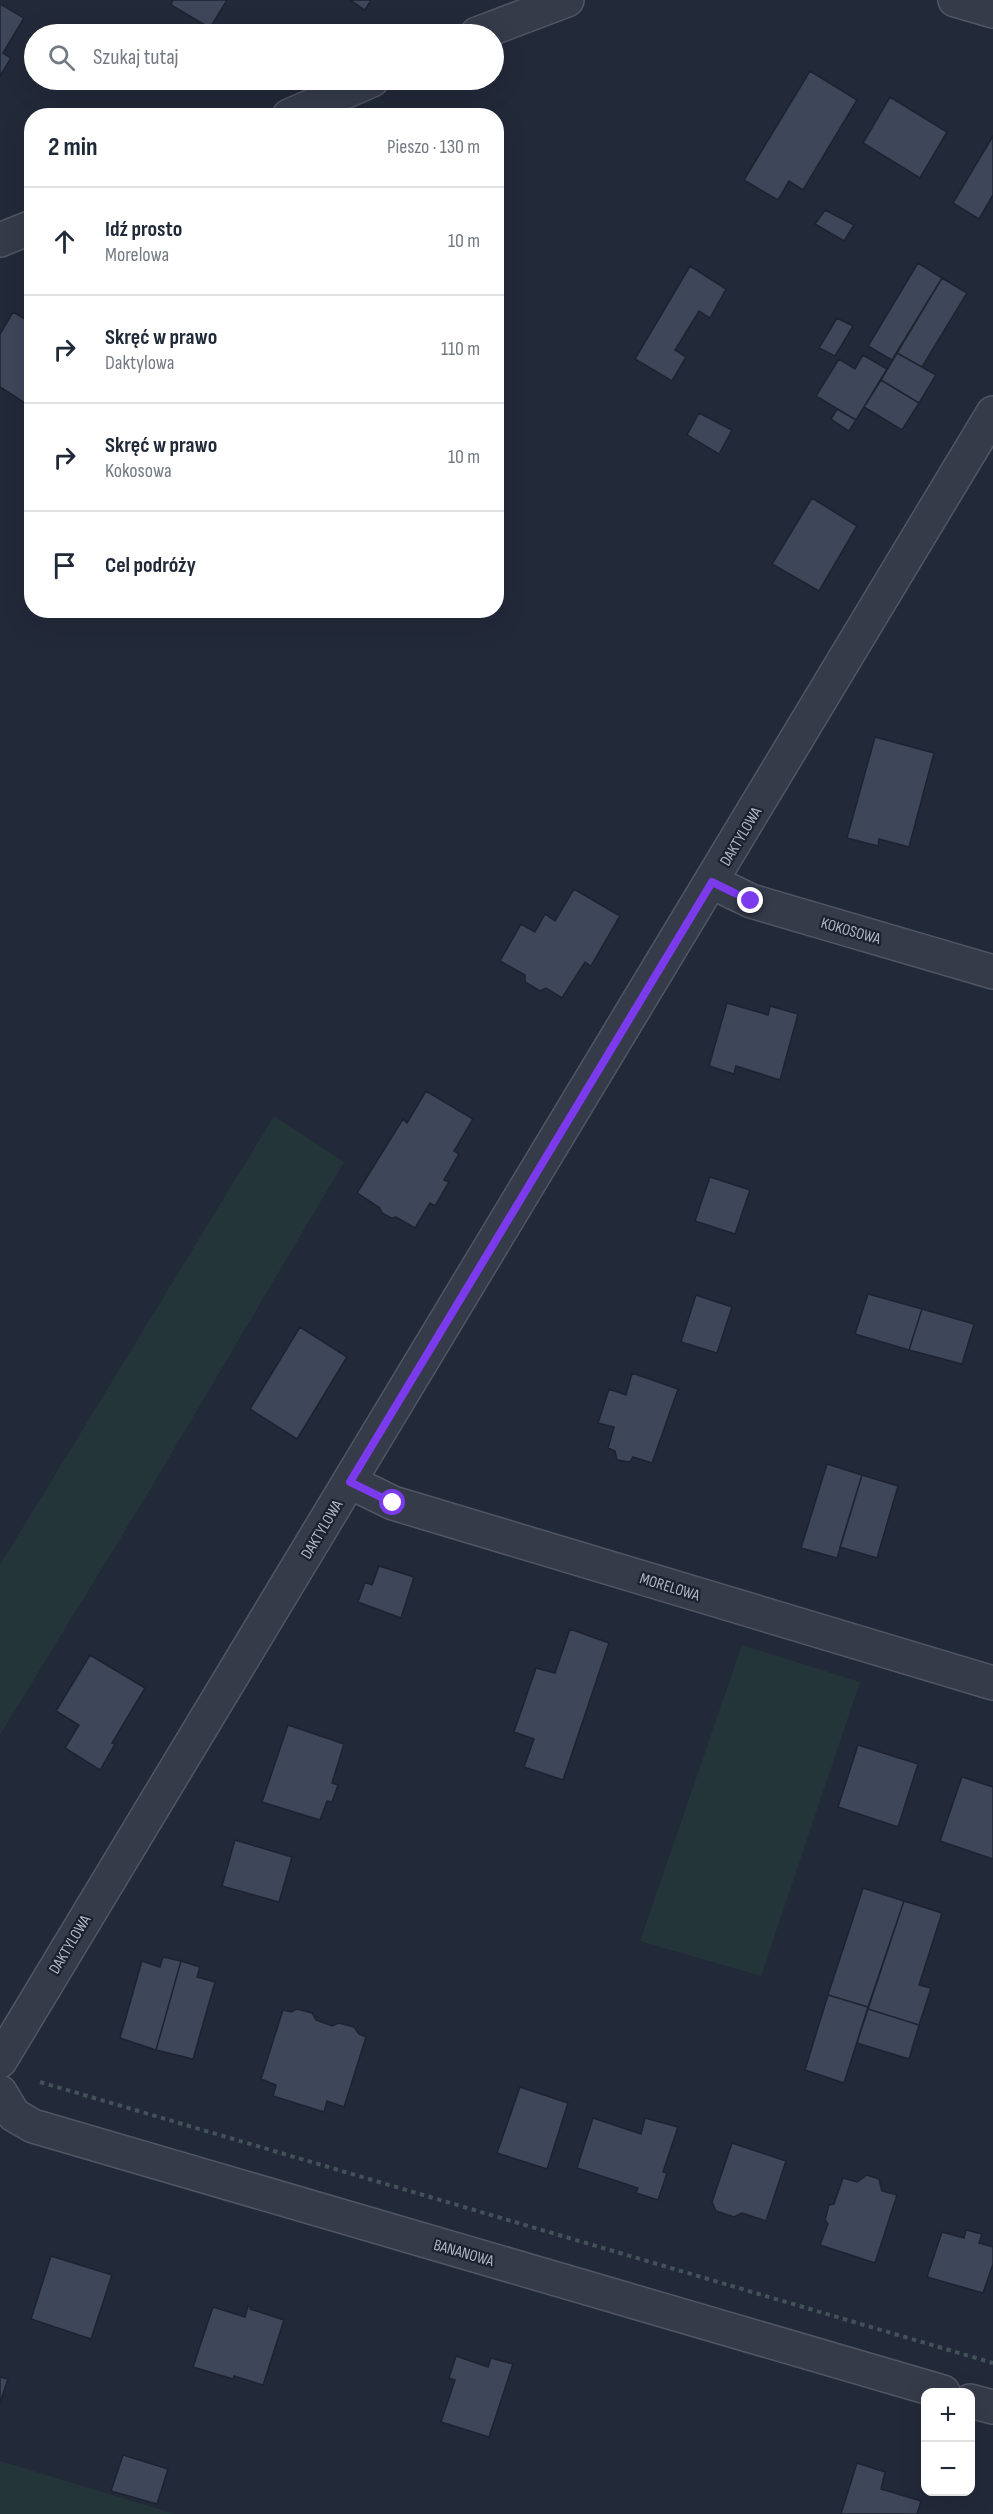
<!DOCTYPE html>
<html lang="pl">
<meta charset="utf-8">
<style>
body{margin:0;font-family:"Sofia Sans Condensed",sans-serif;background:#f2f2f3;color:#1f2937}
.controls{position:absolute;right:18px;bottom:18px;display:grid;overflow:hidden;border-radius:12px;box-shadow:0 6px 24px #0002}
.controls button{width:54px;height:54px;display:grid;place-items:center;padding:0;border:0;border-bottom:2px solid #e0e1e3;background:#fff;color:#1f2937;font:30px sans-serif}
.stop{position:absolute;width:18px;height:18px;margin:-14px;border:4px solid #7c3aed;border-radius:50%;background:#fff}
.stop.end{background:#7c3aed;border-color:#fff;box-shadow:0 2px 6px #0008}
.list{margin:0;padding:0;list-style:none}
h2{display:flex;justify-content:space-between;align-items:center;height:78px;margin:0;padding:0 24px;font-size:26px}
h2 small{font-size:20px;font-weight:400;color:#747a83}
.list li{display:grid;grid-template-columns:39px 1fr auto;gap:18px;align-items:center;box-sizing:border-box;height:108px;padding:0 24px;border-top:2px solid #e0e1e3}
.list b{display:block;font-size:22px;white-space:nowrap}
.list p{margin:0;font-size:20px;white-space:nowrap;color:#747a83}
.list em{font-size:20px;font-style:normal;color:#747a83}
.icon{flex:none;width:33px;height:33px;fill:none;stroke:currentColor;stroke-width:2;stroke-linecap:round;stroke-linejoin:round}
.map{position:relative;flex:none;width:993px;height:2514px;overflow:hidden}
.search{position:absolute;background:#fff;box-shadow:0 6px 24px #0002;left:24px;top:24px;width:480px;height:66px;display:flex;align-items:center;gap:15px;box-sizing:border-box;padding:0 21px;border-radius:33px;color:#747a83;font-size:22px}
.panel{position:absolute;background:#fff;box-shadow:0 6px 24px #0002;left:24px;top:108px;width:480px;height:510px;border-radius:24px}
.map>svg:first-child{display:block}
.green{fill:#24353a}
.building{fill:#3e4659;stroke:#1d2330;stroke-width:1.5}
.lines{fill:none;stroke-linecap:round;stroke-linejoin:round}
.minor-casing{stroke:#515664;stroke-width:36}
.path{stroke:#425258;stroke-width:4;stroke-dasharray:4.5 4.5;stroke-linecap:butt}
.minor{stroke:#363b4a;stroke-width:33}
.route{stroke:#7c3aed;stroke-width:8}
.labels{text-anchor:middle;stroke-width:4.5;stroke-linejoin:round;paint-order:stroke}
.street-label{font-size:16px;fill:#b1b6c6;stroke:#1b212e}
</style>
<div class="map">
<svg width="993" height="2514" viewBox="0 0 993 2514">
<rect width="100%" height="100%" fill="#222939"/>
<path class="green" d="M274,1116L344,1162L148,1493L0,1735V1565Z
M742,1645L860,1682L761,1976L640,1941Z
M0,2461L175,2514H0Z"/>
<path class="building" d="M173,0H227L210,28L171,5Z
M350,0H371L365,10Z
M0,4L24,18L3,53L11,58L0,76Z
M810,71L857,100L803,190L789,181L778,200L744,180Z
M890,97L947,132L920,178L863,143Z
M993,136V195L979,219L953,203Z
M825,210L854,225L844,241L815,224Z
M918,263L942,278L892,360L868,346Z
M690,266L726,289L710,318L699,311L675,350L686,357L672,381L635,359Z
M942,278L967,293L922,367L897,353Z
M32,307V392L25,403L0,387V334L13,312L25,319Z
M837,318L853,326L835,356L819,348Z
M897,353L936,375L919,403L881,380Z
M863,355L887,369L856,420L816,396L839,359L855,369Z
M881,380L919,403L902,430L864,407Z
M837,409L856,420L849,431L831,419Z
M699,413L732,430L719,454L687,435Z
M812,498L857,526L819,591L772,564Z
M875,737L934,753L909,847L879,839L878,846L847,838Z
M574,889L620,916L591,966L585,962L562,998L546,988L540,991L525,982V975L500,961L521,924L535,932L545,914L555,921Z
M727,1003L768,1015L770,1006L798,1014L780,1080L736,1066L734,1074L709,1066Z
M426,1091L473,1119L454,1151L459,1154L444,1180L449,1182L435,1206L430,1203L415,1228L396,1217L391,1218L382,1213L380,1208L357,1193L403,1119L407,1123Z
M710,1177L750,1190L735,1234L695,1221Z
M868,1294L922,1309L909,1350L855,1334Z
M696,1295L732,1307L717,1353L681,1342Z
M922,1309L974,1324L962,1364L909,1350Z
M300,1327L347,1357L297,1439L250,1409Z
M632,1373L678,1389L652,1463L633,1457L630,1462L617,1460L615,1451L608,1448L614,1427L598,1423L609,1389L626,1395Z
M827,1464L862,1475L837,1558L801,1548Z
M862,1475L898,1486L877,1558L840,1547Z
M379,1566L414,1577L401,1618L358,1602L365,1582L372,1585Z
M570,1629L609,1643L563,1780L524,1767L534,1739L514,1732L536,1668L555,1673Z
M90,1655L145,1688L112,1743L115,1744L100,1770L65,1748L79,1725L56,1711Z
M288,1725L344,1744L332,1783L338,1785L332,1802L327,1801L320,1820L262,1802Z
M858,1745L918,1764L898,1827L838,1807Z
M962,1777L993,1787V1859L940,1841Z
M235,1840L292,1857L279,1902L222,1886Z
M863,1888L904,1901L868,2007L828,1995Z
M904,1901L942,1913L919,1985L931,1988L919,2025L868,2009Z
M163,1957L181,1961L156,2050L120,2038L142,1961L160,1967Z
M181,1961L200,1967L197,1977L215,1982L193,2059L156,2050Z
M828,1995L868,2007L844,2083L805,2070Z
M297,2009L312,2013L316,2020L332,2026L339,2023L354,2027L359,2034L366,2037L344,2107L327,2101L324,2112L273,2096L276,2085L261,2079L283,2010L291,2012Z
M868,2009L919,2025L909,2059L857,2043Z
M520,2087L568,2103L547,2169L497,2153Z
M593,2118L641,2134L645,2118L678,2127L663,2172L667,2173L658,2200L636,2193L638,2188L577,2168Z
M732,2143L786,2161L766,2221L742,2213L734,2217L716,2211L712,2202Z
M867,2175L879,2179L882,2191L897,2195L875,2263L820,2245L828,2224L825,2220L829,2205L834,2204L843,2178L857,2182Z
M966,2230L982,2234L979,2243L993,2247V2264L983,2293L927,2277L942,2232L964,2238Z
M51,2256L112,2275L91,2339L31,2319Z
M248,2306L251,2307L250,2309L284,2320L263,2385L234,2376L233,2379L193,2367L213,2307L245,2317Z
M456,2356L488,2367L491,2358L513,2364L489,2437L441,2422L455,2380L449,2378Z
M0,2377L8,2379L0,2403Z
M123,2455L168,2469L157,2504L111,2491Z
M857,2463L885,2472L881,2489L921,2501L917,2514H841Z"/>
<g class="lines">
<g class="minor-casing">
<path id="minor" d="M955,0L993,11
M477,34L567,0
M289,116L372,80
M0,240L32,227
M712,882L751,901L993,972
M350,1482L393,1503L993,1683
M0,2061L993,413
M0,2092L14,2115L33,2126L943,2392
M970,2401L993,2407"/>
</g>
<path class="path" d="M40,2082L993,2363"/>
<use href="#minor" class="minor"/>
</g>
<g class="lines">
<path class="route" d="M393,1503L350,1482L712,882L751,901"/>
</g>
<g class="labels">
<g class="street-label">
<text transform="translate(740 836) rotate(-59)" y="6">DAKTYLOWA</text>
<text transform="translate(851 930) rotate(16)" y="6">KOKOSOWA</text>
<text transform="translate(321 1529) rotate(-59)" y="6">DAKTYLOWA</text>
<text transform="translate(670 1586) rotate(17)" y="6">MORELOWA</text>
<text transform="translate(69 1944) rotate(-59)" y="6">DAKTYLOWA</text>
<text transform="translate(464 2252) rotate(16)" y="6">BANANOWA</text>
</g>
</g>
</svg>
<div class="controls">
<button>+</button>
<button>−</button>
</div>
<div class="stop" style="left:393px;top:1503px"></div>
<div class="stop end" style="left:751px;top:901px"></div>
<div class="search"><svg class="icon" aria-label="search" viewBox="0 0 24 24"><circle cx="10" cy="10" r="6"/><path d="M15 15l6 6"/></svg>Szukaj tutaj</div>
<section class="panel">
<h2>2 min<small>Pieszo · 130 m</small></h2>
<ul class="list">
<li><svg class="icon" aria-label="ahead" viewBox="0 0 24 24"><path d="M12 20V5M6 11l6-6 6 6"/></svg><div><b>Idź prosto</b><p>Morelowa</p></div><em>10 m</em></li>
<li><svg class="icon" aria-label="right" viewBox="0 0 24 24"><path d="M7 20v-9h11M14 6l5 5-5 5"/></svg><div><b>Skręć w prawo</b><p>Daktylowa</p></div><em>110 m</em></li>
<li><svg class="icon" aria-label="right" viewBox="0 0 24 24"><path d="M7 20v-9h11M14 6l5 5-5 5"/></svg><div><b>Skręć w prawo</b><p>Kokosowa</p></div><em>10 m</em></li>
<li><svg class="icon" aria-label="arrive" viewBox="0 0 24 24"><path d="M6 21V4h12l-3 4 3 4H6"/></svg><div><b>Cel podróży</b></div></li>
</ul>
</section>
</div>
